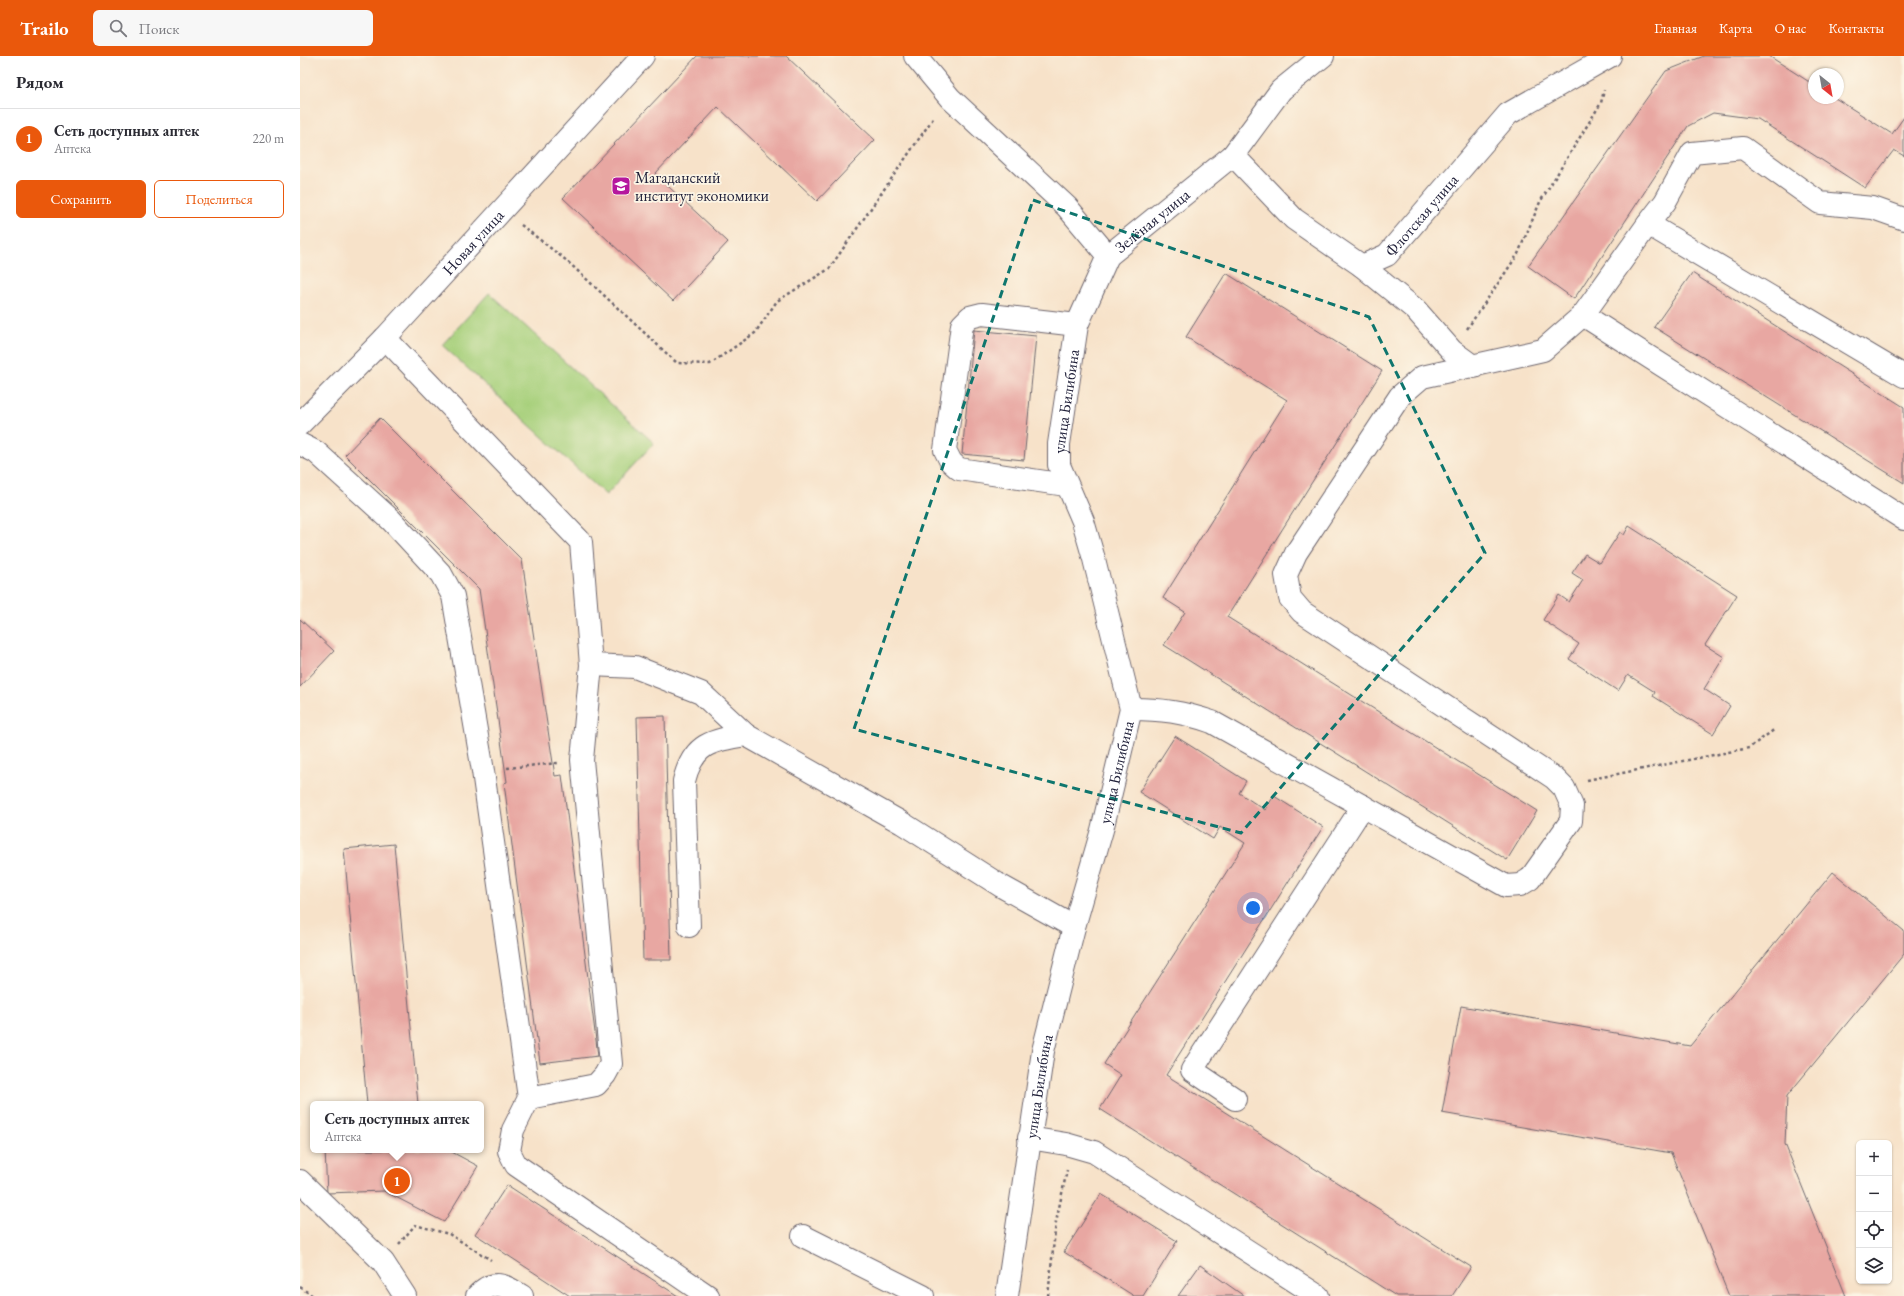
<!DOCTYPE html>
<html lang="ru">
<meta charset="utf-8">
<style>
body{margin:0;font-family:"EB Garamond",serif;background:#f7f7f7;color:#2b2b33}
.controls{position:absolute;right:12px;bottom:12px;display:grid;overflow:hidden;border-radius:6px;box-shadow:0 1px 3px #0004}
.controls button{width:36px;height:36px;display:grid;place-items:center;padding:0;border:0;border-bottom:1px solid #e1e1e2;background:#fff;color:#2b2b33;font:20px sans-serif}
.compass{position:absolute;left:1508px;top:12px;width:36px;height:36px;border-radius:50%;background:#fff;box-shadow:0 1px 3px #0004;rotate:149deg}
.you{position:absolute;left:953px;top:852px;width:14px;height:14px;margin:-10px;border:3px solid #fff;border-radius:50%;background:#1a73e8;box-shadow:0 0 0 6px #1a73e833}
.badge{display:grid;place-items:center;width:26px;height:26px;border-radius:50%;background:#ea580c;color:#fff;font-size:13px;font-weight:700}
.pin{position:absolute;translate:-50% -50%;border:2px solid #fff;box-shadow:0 1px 4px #0006}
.popup{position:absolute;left:10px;top:1045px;width:174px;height:52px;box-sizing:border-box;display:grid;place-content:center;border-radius:6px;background:#fff;filter:drop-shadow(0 1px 3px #0005);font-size:13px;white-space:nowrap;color:#7c7c81}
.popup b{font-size:15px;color:#2b2b33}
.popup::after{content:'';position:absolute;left:50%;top:100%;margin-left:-8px;border:8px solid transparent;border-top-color:#fff}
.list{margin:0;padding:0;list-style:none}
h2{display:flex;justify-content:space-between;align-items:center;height:52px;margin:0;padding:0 16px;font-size:17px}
h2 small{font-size:13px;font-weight:400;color:#7c7c81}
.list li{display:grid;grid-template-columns:26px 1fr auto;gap:12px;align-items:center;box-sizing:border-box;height:60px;padding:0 16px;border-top:1px solid #e1e1e2}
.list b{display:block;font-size:15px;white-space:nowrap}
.list p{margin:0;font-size:13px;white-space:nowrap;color:#7c7c81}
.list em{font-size:13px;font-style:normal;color:#7c7c81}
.actions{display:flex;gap:8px;padding:12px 16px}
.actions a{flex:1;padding:9px 0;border:1px solid #ea580c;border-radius:6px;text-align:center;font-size:14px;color:#ea580c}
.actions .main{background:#ea580c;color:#fff}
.icon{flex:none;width:22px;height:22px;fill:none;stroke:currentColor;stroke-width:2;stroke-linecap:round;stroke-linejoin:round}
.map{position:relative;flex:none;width:1604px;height:1240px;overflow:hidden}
header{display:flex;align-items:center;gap:24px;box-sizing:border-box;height:56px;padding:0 20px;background:#ea580c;color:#fff}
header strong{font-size:19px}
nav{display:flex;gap:22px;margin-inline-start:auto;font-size:14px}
.search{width:280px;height:36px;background:#f7f7f7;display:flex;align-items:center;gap:10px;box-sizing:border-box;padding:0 14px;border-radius:6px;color:#7c7c81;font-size:15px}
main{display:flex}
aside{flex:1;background:#fff}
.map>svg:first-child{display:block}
.green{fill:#a7d07c;stroke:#64795c}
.building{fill:#e8a7a2}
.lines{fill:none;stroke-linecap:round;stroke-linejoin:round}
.minor-casing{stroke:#6d656d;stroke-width:24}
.path{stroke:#6d656d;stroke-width:2.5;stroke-dasharray:3 3;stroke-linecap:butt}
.minor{stroke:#fff;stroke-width:22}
.marked{fill:none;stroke:#0f766e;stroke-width:3;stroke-dasharray:8 5;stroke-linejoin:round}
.labels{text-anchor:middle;stroke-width:3.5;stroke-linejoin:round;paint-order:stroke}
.poi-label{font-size:16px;fill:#22223b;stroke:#fcf5e5;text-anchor:start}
.street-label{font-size:16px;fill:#22223b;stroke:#fcf5e5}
</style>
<header>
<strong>Trailo</strong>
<div class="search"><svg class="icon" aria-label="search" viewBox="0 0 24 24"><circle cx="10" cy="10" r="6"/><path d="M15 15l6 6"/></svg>Поиск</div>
<nav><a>Главная</a><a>Карта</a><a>О нас</a><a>Контакты</a></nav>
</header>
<main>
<aside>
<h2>Рядом<small></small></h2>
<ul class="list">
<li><span class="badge">1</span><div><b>Сеть доступных аптек</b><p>Аптека</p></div><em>220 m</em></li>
</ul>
<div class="actions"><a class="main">Сохранить</a><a>Поделиться</a></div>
</aside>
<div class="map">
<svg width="1604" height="1240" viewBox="0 0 1604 1240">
<rect width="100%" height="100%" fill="#fcf5e5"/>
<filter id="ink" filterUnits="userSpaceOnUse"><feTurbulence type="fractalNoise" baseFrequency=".025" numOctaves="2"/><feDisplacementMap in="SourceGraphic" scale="8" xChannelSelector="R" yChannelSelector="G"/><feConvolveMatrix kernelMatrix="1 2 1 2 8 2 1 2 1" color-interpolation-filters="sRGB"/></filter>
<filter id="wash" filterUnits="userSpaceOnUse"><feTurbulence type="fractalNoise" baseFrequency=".012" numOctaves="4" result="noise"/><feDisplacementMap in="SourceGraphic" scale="16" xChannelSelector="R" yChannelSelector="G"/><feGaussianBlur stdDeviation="0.9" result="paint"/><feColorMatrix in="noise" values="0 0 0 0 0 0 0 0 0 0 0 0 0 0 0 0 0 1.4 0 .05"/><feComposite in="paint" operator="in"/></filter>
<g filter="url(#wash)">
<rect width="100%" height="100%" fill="#f7e2c9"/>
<path class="green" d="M189,237L354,387L306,439L142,289Z"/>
<g id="blocks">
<path class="building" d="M397,0H486L575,84L517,145L418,51L355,118L428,186L373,245L263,142Z
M1404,0H1469L1514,29V42H1535L1592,78L1604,61V100L1594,94L1565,132L1458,63L1413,57L1388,70L1274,243L1228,210L1366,15Z
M926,217L1082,315L927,561L1237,755L1207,804L864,589L885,556L863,542L987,344L886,281Z
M1392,217L1604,351V427L1354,271Z
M674,274L736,280L724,404L662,398Z
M80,362L222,504L255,720L262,719L298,1000L240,1007L204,727L207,726L179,533L45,399Z
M1329,470L1437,539L1405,589L1424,601L1404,633L1430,650L1413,678L1353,640L1355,636L1328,619L1318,635L1269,603L1279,588L1243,564L1259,539L1269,546L1283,524L1272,517L1285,498L1300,507L1320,476L1324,479Z
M0,563L34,595L0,631Z
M365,660L371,904H343L337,661Z
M875,680L946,725L939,737L965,754L974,740L1023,771L866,1019L1171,1211L1152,1240H1096L800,1053L821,1019L804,1008L945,787L920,771L913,783L839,736Z
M94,788L118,1048H67L44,793Z
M1533,816L1604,875V898L1487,1040L1485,1088L1546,1240H1429L1371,1097L1142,1057L1161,950L1390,990Z
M25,1094H148L178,1110L144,1166L84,1135L27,1137Z
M207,1129L378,1240H270L175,1178Z
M801,1138L877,1185L843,1240H834L764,1196Z
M900,1209L944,1240H878Z"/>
</g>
</g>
<g filter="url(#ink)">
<use href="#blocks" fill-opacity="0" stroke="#6d656d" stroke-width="1"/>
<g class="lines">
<g class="minor-casing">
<g id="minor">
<path id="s1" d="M615,0L650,42L767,151L808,200L933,99L981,34L1023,0"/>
<path id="s2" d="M933,99L994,163L1062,210L1087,199L1208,58L1310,0"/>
<path d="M1348,168L1365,146L1392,97L1443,92L1520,147L1573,152L1604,163"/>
<path d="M1062,210L1116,254L1152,295L1174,311"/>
<path d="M85,282L281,486L291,609L282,704L311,1008L305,1019L296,1029L229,1042"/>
<path d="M1604,320L1348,168L1283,259L1604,463"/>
<path id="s3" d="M0,368L85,282L343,0"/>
<path d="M0,388L16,396L91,464L141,518L153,540L183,715L229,1042L213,1074L209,1095L216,1109L408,1240"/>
<path d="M766,429L659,413L651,406L645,394L662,269L670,261L682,258L777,269"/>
<path d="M291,609L335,611L401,637L446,679L602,767L701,830L774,871"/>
<path d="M831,653C861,653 883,656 912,666L1206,830L1220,829L1230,823L1271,765L1272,750L1264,732L1254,722L1002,556L990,542L986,519L996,497L1100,340L1122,321L1243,294L1283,259"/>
<path d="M389,870L384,725C393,688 411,684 446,679"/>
<path d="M935,1043L892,1014L1063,750"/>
<path d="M729,1082L766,1088L794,1096L1018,1240"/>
<path d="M0,1125L83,1206L105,1240"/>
<path d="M503,1180L623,1240"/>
<path d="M177,1240C193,1222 205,1229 222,1240"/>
<path id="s4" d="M707,1240L743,995L774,871L802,774L831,653L794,503L783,465L759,409V388L777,269L808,200"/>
</g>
</g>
<path class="path" d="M221,169L267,205L377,307L410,308L455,277L477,245L529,213L634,61
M1167,273L1218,198L1240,146L1301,47L1304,34
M207,712L258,707
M1287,724L1449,692L1475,673
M99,1188L115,1169L149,1178L191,1204
M0,1231L13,1240
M748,1240L756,1166L767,1114"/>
<use href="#minor" class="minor"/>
</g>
</g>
<path class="marked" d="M733,144L1069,261L1185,497L941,777L554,673Z"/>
<defs>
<g id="university-square" transform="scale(1)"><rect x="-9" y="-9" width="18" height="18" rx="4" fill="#b5179e" stroke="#fcf5e5"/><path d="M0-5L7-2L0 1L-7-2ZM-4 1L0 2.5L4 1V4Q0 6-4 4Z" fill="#fff"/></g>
</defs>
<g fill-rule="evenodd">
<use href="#university-square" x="321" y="130"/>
</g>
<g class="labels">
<g class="poi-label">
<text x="335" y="127">Магаданский<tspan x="335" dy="18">институт экономики</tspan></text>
</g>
<g class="street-label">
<text dy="6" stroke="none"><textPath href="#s2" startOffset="251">Флотская улица</textPath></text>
<text dy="6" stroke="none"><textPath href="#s1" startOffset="335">Зелёная улица</textPath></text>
<text dy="6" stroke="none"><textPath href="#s3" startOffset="251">Новая улица</textPath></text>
<text dy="6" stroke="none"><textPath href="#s4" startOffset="920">улица Билибина</textPath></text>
<text dy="6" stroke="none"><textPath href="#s4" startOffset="536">улица Билибина</textPath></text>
<text dy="6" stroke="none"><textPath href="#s4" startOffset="212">улица Билибина</textPath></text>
</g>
</g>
</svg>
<div class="controls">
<button>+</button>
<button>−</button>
<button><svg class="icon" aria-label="locate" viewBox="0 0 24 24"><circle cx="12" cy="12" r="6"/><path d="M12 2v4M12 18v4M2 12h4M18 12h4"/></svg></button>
<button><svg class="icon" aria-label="layers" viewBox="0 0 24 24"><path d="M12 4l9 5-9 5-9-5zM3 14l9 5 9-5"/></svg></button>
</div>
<svg class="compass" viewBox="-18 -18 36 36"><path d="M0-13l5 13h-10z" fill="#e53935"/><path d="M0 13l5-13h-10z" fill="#7c7c81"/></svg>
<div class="you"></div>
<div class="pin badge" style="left:97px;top:1125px">1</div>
<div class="popup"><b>Сеть доступных аптек</b>Аптека</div>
</div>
</main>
